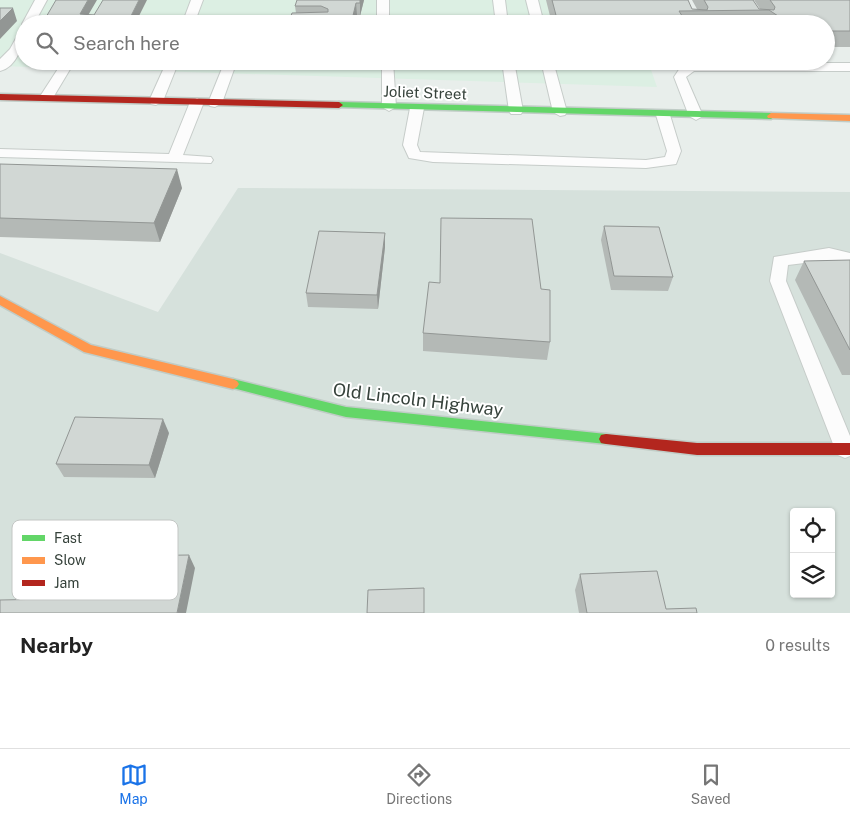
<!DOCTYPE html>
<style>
body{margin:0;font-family:"Public Sans",sans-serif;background:#f6f6f6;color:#222}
.controls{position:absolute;right:15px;bottom:15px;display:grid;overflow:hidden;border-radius:5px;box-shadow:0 1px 4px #0004}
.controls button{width:45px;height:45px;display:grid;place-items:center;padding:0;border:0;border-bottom:1px solid #e0e0e0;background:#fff;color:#222;font:25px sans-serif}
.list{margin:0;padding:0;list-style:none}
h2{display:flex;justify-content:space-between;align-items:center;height:65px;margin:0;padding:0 20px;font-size:21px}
h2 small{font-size:16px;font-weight:400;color:#767676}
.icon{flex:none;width:28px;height:28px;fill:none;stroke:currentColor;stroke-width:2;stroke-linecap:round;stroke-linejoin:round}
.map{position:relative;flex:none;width:850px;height:613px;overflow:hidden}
.search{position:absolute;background:#fff;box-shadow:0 1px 4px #0004;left:15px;right:15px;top:15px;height:55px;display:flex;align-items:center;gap:12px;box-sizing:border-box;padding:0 18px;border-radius:28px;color:#767676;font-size:19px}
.sheet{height:135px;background:#fff}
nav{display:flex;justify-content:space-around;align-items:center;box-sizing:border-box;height:70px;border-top:1px solid #e0e0e0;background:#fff;font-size:14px;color:#767676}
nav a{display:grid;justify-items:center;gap:2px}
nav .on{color:#1a73e8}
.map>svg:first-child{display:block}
.residential{fill:#d6e1dc;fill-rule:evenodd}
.commercial{fill:#dcefe3}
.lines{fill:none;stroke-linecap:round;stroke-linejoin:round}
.lane-casing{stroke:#c6ccc9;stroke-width:2}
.fast-casing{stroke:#c0ccc6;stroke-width:3}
.slow-casing{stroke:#c0ccc6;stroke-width:3}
.jam-casing{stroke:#c0ccc6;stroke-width:3}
.lane{fill:#fcfcfc;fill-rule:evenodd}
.fast{fill:#63d668;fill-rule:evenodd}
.slow{fill:#ff974d;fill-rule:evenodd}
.jam{fill:#b3261e;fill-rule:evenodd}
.wall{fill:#b4b9b6}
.shaded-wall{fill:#929694}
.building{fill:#d1d7d4;stroke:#929694}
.labels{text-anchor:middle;stroke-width:4;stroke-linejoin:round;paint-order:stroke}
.far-street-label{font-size:15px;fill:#36423b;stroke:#fff}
.street-label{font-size:18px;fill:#36423b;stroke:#fff}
.key{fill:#fff;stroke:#c3c6c4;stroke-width:1}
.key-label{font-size:14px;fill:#36423b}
</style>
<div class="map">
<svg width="850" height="613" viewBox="0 0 850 613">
<rect width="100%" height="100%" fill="#e8eeeb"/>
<path class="residential" d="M238,188L850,192V613H0V253L158,312ZM794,512H831V594H794Z"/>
<path class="commercial" d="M0,0H624L633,24H24V61H648L657,87L0,66Z"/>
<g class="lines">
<g class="lane-casing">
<path id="lane" d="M35,0H47L34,24H24V26L22,24Z
M191,0H203L194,24H182Z
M377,0H389V24H377Z
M493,0H505L508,24H496Z
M526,0H538L544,24H532Z
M271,20L322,21L328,24H266L267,21Z
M24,30C24,44 17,67 0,71V59L10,49L20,31Z
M63,61H75L51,101H41L39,98Z
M167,61H179L163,101L156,105L151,104L149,101Z
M225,61H237L222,103L215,107L210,106L208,103Z
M308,61H393L396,107L389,111L382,107V67L314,65Z
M502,61H514L523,111L521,114H511L509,111Z
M541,61H553L567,112L565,115L560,116L553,112Z
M692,63H850V71H694L686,77L703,116L696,120L689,116L674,77L680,68Z
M197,98L204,102L183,155L211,157L213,160L211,163L0,157V149L169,154L190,102Z
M417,104L424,108L417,145L420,152L646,160L665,157L667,151L656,115L663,111L670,115L681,151L676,164L646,168L433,162L409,158L403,145L410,108Z
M829,248L850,253V265L829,260L788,265L786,281L850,436V456L845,458L838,455L835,449L770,281L774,257Z"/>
</g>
<g class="fast-casing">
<path id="fast" d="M339,102L771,113L775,116L771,119L336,107L335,105Z
M233,379L346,407L606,434L611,435L613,439L611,443L606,444L346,417L229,387L227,384L229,381Z"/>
</g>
<g class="slow-casing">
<path id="slow" d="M771,113L850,115V121L768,118L767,116Z
M0,296L91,345L233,379L237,381L239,384L237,387L233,389L84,352L0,305Z"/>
</g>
<g class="jam-casing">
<path id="jam" d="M0,94L339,102L343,105L339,108L0,100Z
M606,434L697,443H850V455H697L606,444L601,443L599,439L601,435Z"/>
</g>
<use href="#lane" class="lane"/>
<use href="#fast" class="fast"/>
<use href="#slow" class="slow"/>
<use href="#jam" class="jam"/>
</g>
<path class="wall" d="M364,0L360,16L357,15L355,24H288L296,13L295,6Z
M546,0H688L692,9H697L692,0H753L759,9H760L754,0H850V47H826V24H552Z
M0,164L182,188L160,242L0,237Z
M604,226L673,277L668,291L611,290L601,240Z
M385,233V247L378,309L308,307L306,293Z
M850,260V375H842L795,280L804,261Z
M541,289L550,342L547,360L423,351V333Z
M169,433L155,478L64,477L56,464Z
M580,574L666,609L697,613H579L575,590Z"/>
<path class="shaded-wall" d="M88,0H97L83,24L80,14Z
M139,0H147L135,24H127Z
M360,0H364L360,16Z
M356,3L357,15L355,24H351Z
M13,8L17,21L0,39V21Z
M177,169L182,188L160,242L154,223Z
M385,233V247L378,309L377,295Z
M163,419L169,433L155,478L149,465Z
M189,555L195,568L186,613H177Z"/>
<path class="building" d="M56,0H88L80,14L94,15L103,0H139L127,24H42Z
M297,0H360V3H356L351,24H288L292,13L328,12V9L321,6H295Z
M552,0H688L692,9L707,10L708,7L704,0H753L759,9L774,10L775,7L770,0H850V31H826V24H785L781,18L769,10L679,11L684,19H557Z
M0,8H13L0,21Z
M0,164L177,169L154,223L0,218Z
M441,218L532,219L541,289L550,290V342L423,333L429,282L440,283Z
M604,226L659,227L673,277L614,276Z
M319,231L385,233L377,295L306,293Z
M850,260V350L804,261Z
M75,417L163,419L149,465L56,464Z
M189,555L177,613H0V600L103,598L114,556Z
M657,571L666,609L696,608L697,613H587L580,574Z
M424,588V613H367L368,590Z"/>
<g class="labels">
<g class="far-street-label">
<text transform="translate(425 93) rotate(2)" y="5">Joliet Street</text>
</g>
<g class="street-label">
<text transform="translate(418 400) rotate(7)" y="6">Old Lincoln Highway</text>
</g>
</g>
<rect x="12" y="520" width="166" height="80" rx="8" class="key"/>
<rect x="22" y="535" width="23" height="6" fill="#63d668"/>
<rect x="22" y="557" width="23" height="7" fill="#ff974d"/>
<rect x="22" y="580" width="23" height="6" fill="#b3261e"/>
<g class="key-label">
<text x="54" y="543">Fast</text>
<text x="54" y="565">Slow</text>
<text x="54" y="588">Jam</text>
</g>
</svg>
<div class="controls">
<button><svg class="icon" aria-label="locate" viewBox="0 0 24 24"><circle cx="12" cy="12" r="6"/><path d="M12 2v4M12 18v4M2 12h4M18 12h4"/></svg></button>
<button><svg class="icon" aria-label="layers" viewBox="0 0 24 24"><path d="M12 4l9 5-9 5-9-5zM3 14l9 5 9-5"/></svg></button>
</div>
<div class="search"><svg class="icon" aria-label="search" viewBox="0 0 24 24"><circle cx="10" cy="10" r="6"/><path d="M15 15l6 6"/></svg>Search here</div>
</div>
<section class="sheet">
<h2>Nearby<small>0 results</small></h2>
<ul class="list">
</ul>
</section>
<nav>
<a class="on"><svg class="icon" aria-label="map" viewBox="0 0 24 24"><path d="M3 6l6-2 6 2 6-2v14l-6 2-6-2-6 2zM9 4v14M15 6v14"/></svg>Map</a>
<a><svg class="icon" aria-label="directions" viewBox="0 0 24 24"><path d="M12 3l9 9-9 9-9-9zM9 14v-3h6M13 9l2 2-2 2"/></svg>Directions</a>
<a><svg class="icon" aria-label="saved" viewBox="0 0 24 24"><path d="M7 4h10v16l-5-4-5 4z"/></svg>Saved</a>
</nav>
